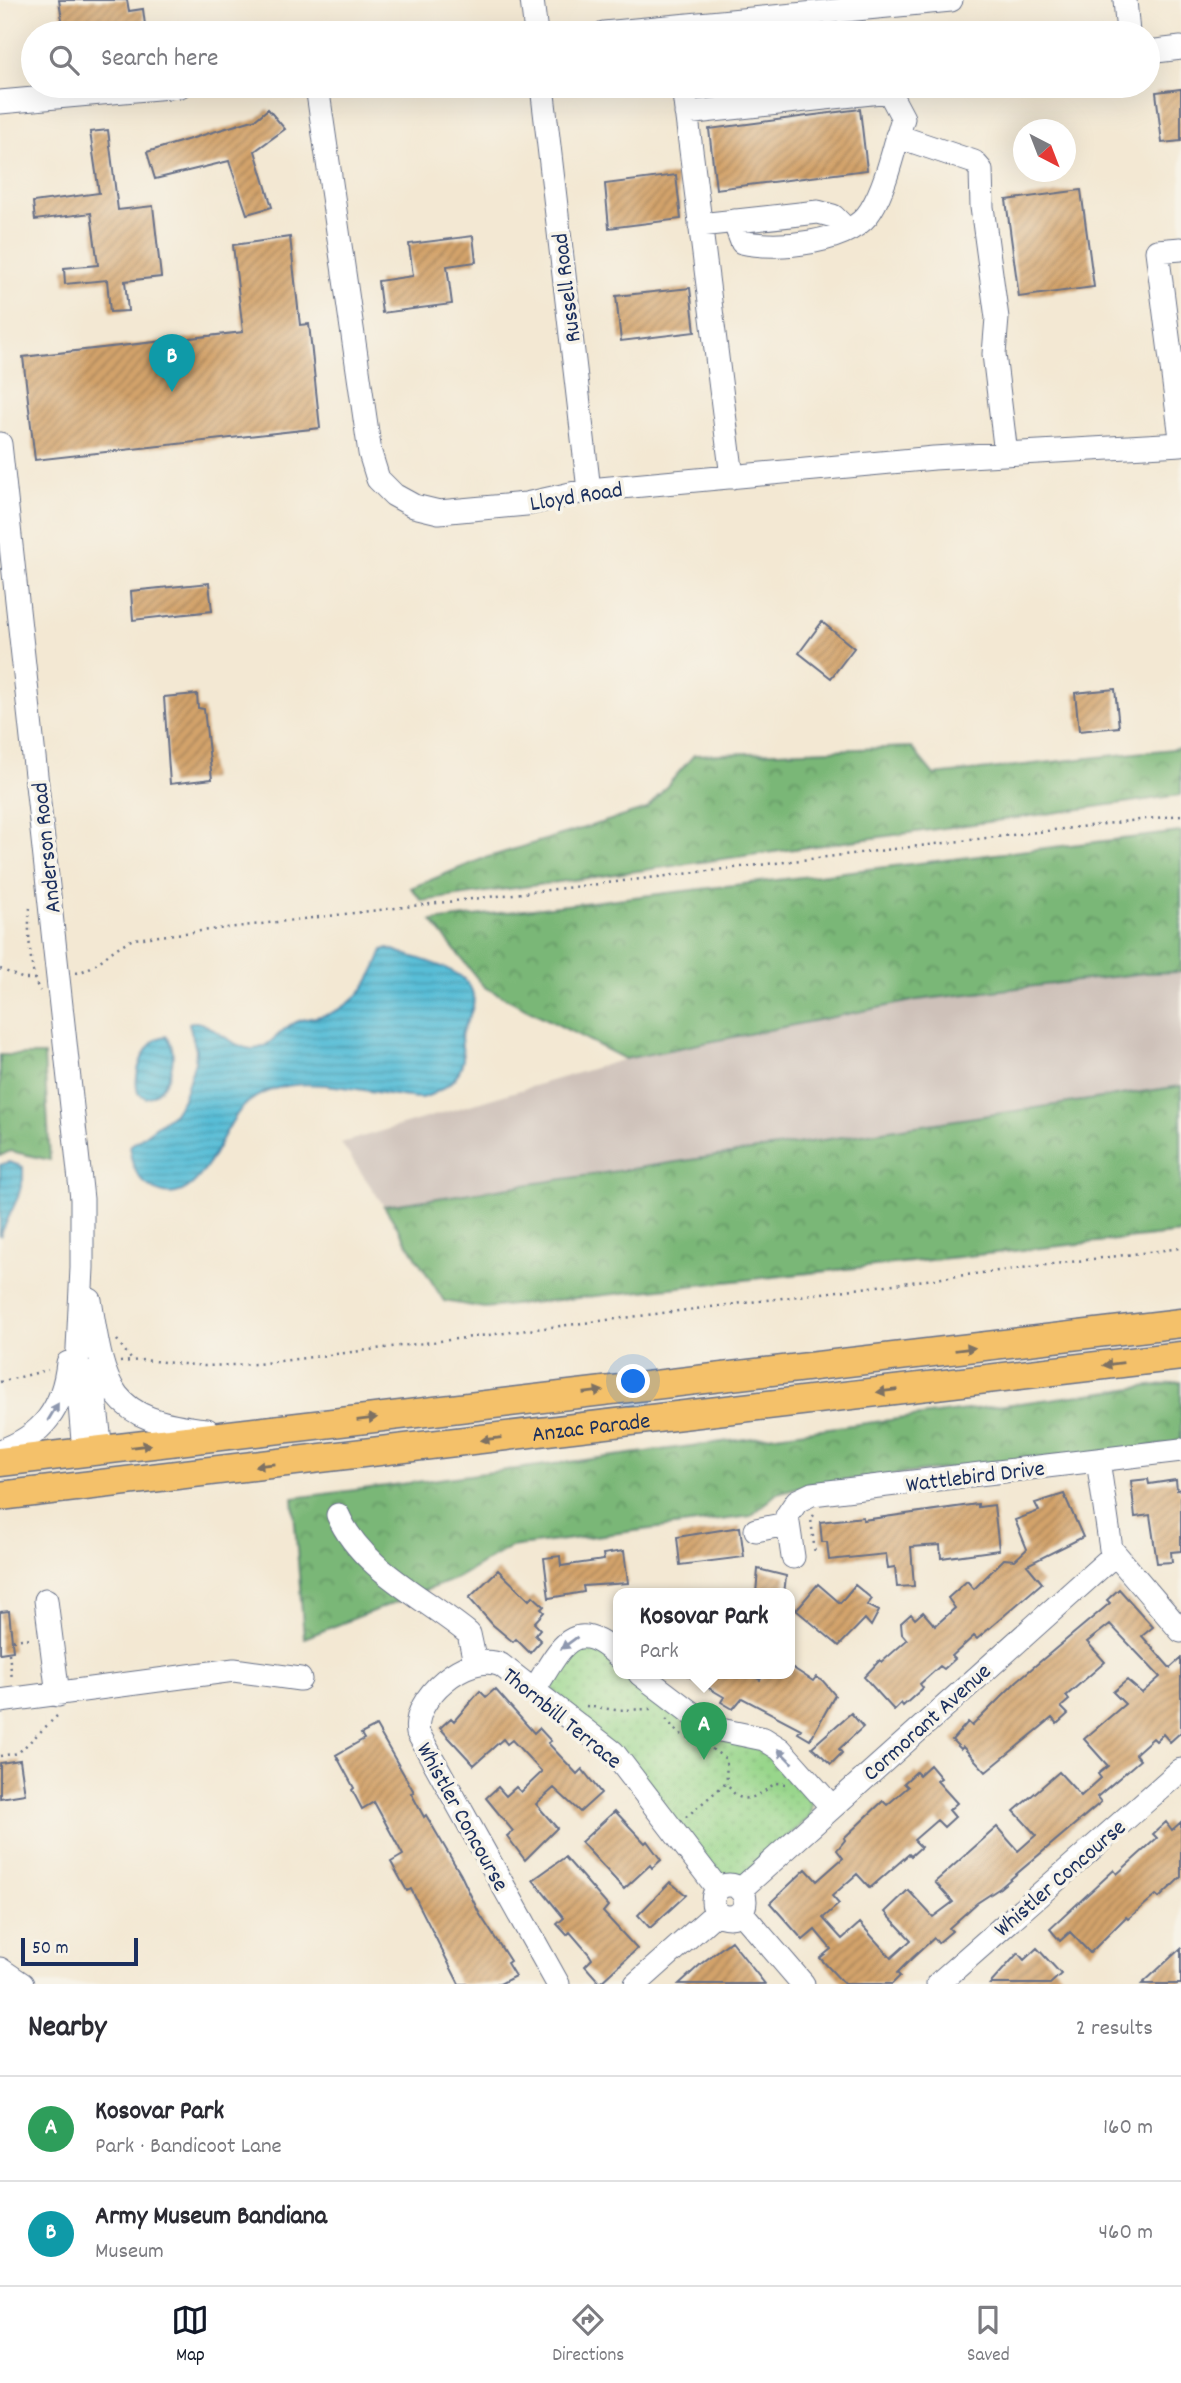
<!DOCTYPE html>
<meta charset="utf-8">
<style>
body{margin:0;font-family:Dekko,sans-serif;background:#f7f7f7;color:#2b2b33}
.compass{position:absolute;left:1013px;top:119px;width:63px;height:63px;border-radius:50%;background:#fff;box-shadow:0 7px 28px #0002;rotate:138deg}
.scale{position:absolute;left:21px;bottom:18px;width:117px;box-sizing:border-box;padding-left:7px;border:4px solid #1b2f5e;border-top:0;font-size:19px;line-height:24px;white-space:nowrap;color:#1b2f5e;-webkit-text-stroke:5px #f7f3e8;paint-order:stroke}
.you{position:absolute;left:634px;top:1382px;width:24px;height:24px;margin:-18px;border:5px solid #fff;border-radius:50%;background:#1a73e8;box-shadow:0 0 0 10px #1a73e833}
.badge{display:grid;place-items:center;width:46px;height:46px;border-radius:50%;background:#111827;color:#fff;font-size:23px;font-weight:700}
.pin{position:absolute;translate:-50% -58px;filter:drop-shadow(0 2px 4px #0008)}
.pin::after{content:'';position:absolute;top:37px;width:24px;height:21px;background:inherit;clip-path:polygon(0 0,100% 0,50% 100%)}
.popup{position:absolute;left:613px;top:1588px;width:182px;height:91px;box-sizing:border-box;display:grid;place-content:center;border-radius:14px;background:#fff;filter:drop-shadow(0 2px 5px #0005);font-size:23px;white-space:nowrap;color:#7c7c81}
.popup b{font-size:26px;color:#2b2b33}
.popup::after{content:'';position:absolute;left:50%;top:100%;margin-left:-14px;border:14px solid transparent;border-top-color:#fff}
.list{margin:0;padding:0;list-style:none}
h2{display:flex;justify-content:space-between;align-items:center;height:91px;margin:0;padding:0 28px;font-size:30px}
h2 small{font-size:23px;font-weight:400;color:#7c7c81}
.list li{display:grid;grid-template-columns:46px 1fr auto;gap:21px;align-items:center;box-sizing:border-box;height:105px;padding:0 28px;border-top:2px solid #e1e1e2}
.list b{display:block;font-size:26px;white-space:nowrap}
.list p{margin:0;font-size:23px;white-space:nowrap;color:#7c7c81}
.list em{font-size:23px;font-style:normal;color:#7c7c81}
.icon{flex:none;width:38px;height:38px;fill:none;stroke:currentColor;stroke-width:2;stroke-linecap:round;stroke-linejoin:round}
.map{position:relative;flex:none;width:1181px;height:1984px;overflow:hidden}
.search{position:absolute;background:#fff;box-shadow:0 7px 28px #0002;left:21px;right:21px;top:21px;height:77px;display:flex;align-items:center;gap:18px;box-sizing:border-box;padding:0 24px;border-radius:38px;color:#7c7c81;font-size:26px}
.sheet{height:301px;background:#fff}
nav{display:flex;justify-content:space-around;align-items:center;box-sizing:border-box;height:98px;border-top:2px solid #e1e1e2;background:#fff;font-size:19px;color:#7c7c81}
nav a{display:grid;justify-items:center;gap:4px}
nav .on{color:#111827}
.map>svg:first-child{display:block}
.industrial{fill:#cec1b9}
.forest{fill:url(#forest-crowns);stroke:#4a736a;stroke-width:2}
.park{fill:url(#park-dots);stroke:#5a8274;stroke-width:2}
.water{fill:url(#water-rules);stroke:#3a769a;stroke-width:2}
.building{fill:url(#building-hatch)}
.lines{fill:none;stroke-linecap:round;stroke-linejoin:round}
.minor-casing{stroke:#677087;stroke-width:25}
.major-casing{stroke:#677087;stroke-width:31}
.path{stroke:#677087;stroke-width:2.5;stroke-dasharray:2 5;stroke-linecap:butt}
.minor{stroke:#fff;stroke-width:23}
.major{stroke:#f4c16a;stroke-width:28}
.oneway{fill:#7d7163}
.oneway2{fill:#8d97ae}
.labels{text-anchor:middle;stroke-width:7;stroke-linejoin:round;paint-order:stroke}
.street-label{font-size:23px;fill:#1b2f5e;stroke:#f7f3e8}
</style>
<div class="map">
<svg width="1181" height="1984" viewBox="0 0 1181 1984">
<defs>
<pattern id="forest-crowns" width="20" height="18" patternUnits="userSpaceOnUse" patternTransform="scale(1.75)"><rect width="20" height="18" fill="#7ab777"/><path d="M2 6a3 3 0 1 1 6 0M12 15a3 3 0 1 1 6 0" fill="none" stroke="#639565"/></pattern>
<pattern id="park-dots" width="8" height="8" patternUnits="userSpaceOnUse" patternTransform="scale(1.75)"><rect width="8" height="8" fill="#98d68b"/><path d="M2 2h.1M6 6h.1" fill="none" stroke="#82b87a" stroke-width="1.8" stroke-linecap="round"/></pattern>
<pattern id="water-rules" width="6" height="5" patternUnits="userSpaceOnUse" patternTransform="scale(1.75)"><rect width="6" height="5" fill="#59bed7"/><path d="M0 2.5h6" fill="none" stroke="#499bb2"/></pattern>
<pattern id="building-hatch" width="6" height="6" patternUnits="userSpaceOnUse" patternTransform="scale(1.75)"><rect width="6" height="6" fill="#d3a36b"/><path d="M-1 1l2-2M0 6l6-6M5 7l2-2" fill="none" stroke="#aa855b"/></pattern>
</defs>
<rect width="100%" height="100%" fill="#f7f3e8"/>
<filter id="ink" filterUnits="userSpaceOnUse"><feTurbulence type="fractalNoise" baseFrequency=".0143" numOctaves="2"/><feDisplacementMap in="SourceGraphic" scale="14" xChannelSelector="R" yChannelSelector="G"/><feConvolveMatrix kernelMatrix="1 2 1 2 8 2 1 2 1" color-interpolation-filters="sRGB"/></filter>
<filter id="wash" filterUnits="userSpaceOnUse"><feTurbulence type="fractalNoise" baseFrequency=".00686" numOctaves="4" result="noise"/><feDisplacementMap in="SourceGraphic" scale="28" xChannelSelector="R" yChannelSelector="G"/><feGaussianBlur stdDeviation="1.57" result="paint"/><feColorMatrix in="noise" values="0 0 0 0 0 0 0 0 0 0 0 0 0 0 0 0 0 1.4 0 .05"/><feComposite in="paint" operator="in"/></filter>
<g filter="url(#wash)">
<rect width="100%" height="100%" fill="#f3e8d3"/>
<path class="industrial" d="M1181,967V1086L384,1206L341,1143L625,1059L917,1000Z"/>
<path class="forest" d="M911,747L934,775L1181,748V795L422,901L411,888L482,859L647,809L694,755Z
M1181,832V972L1145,973L917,1000L625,1059L484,987L432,921Z
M0,1055H44L50,1160L10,1151L0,1156Z
M1181,1086V1233L484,1308L444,1301L384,1206Z
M1181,1382V1443L810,1484L777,1493L751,1516L510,1547L457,1578L304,1638L293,1498Z"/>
<path class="park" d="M586,1645L618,1663V1674H633L766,1748L812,1800L810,1817L738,1880L721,1877L553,1691C545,1668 567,1652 586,1645Z"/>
<path class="water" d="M388,948C408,957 454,966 467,982C481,1001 470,1014 462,1032C459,1041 464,1050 463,1059C461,1080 440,1092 422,1098C379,1096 315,1075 274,1089C262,1093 251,1098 242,1108C217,1134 199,1218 150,1187C136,1178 130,1162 130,1146L174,1113L183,1099L195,1061L196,1050L189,1023C206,1016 230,1048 252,1049C268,1050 279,1031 292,1024C303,1017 317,1018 329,1014C360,1002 372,979 383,950Z
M166,1036C181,1051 170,1092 146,1098L138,1093C132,1075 145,1038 166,1036Z
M9,1162L23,1167V1179L18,1197L0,1236V1165Z"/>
<g id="blocks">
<path class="building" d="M59,0H127L129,11L143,9L146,33H64Z
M1181,89V141L1162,143L1156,92Z
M268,109L285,129L255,151L272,207L247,214L229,161L155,179L147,152L256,119Z
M860,109L867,170L716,189L709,129Z
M108,130L118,210L153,206L161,277L125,281L128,311L110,312L107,280L65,284L64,268L98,265L91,213L35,220L33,202L99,193L90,132Z
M676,175L681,219L609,228L605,184Z
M1081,190L1094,287L1019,297L1006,200Z
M473,236L476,262L447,266L452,304L382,313L378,281L413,276L409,244Z
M290,237L300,325L309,324L320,428L35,460L23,357L243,332L233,245Z
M690,288L695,332L621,341L616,296Z
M209,583L212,611L133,620L131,591Z
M822,622L854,648L831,678L799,653Z
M1115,689L1119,727L1079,731L1075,693Z
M197,694L198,708L204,709L212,779L170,784L164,697Z
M1148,1479L1149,1484L1176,1480L1177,1490L1181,1489V1551L1171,1552L1172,1562L1157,1563L1150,1515L1135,1517L1131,1481Z
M1064,1494L1083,1537L1027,1565L1042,1583L977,1639L974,1636L952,1656L955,1659L944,1669L940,1666L920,1684L923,1688L903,1706L901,1703L894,1710L864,1677L880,1660L882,1662L907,1640L902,1634L901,1623L911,1614L915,1619L923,1612L935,1626L955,1608L948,1598L967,1581L974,1589L1004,1559L1015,1560L1027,1549L1015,1520L1039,1511L1035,1503Z
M978,1504V1507L994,1505L999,1550L941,1558L940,1545L911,1547L914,1586L897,1587L895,1567L888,1568L886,1554L829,1560L827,1542H822L820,1522L863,1517V1520Z
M740,1527L744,1557L680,1565L677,1537Z
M624,1551L628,1583L583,1586L584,1592L549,1598L544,1558L560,1556L561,1566L604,1560L603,1554Z
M758,1569L786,1576L784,1594H756Z
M498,1570L529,1600L533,1596L544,1606L541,1609L544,1612L534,1623L540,1629L535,1635L541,1641L530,1653L516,1639L513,1642L493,1625L469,1598Z
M818,1584L840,1603L855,1585L872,1599L867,1605L879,1611L871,1626L865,1619L839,1646L796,1610Z
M1119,1589L1153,1627L1142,1636L1170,1668L1181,1658V1732L1170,1742L1163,1734L1156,1741L1153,1738L1135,1754L1140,1760L1097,1797L1101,1802L1000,1888L977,1903L949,1928L952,1931L938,1943L934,1938L907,1963L897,1973L900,1976L892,1984H844L820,1958L831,1949L815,1930L803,1940L770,1903L806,1869L817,1881L843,1858L837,1850L845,1840L844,1838L883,1801L887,1805L908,1787L904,1783L916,1772L919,1775L930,1765L941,1778L937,1781L957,1803L949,1810L955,1817L944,1827L937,1820L914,1840L921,1847L911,1856L909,1854L870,1888L857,1874L832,1896L839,1904L823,1918L842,1939L860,1923L891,1958L911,1940L885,1912L908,1890L933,1917L953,1902L935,1882L997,1827L1018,1851L1036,1835L1014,1811L1059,1772L1081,1796L1101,1778L1098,1774L1108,1766L1084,1739L1125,1704L1113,1692L1127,1680L1142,1693L1160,1677L1110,1624L1087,1642L1105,1662L1066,1696L1069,1700L1061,1707L1068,1714L1057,1724L1052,1718L986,1772L963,1747L961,1749L952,1740L968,1722L972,1726L1017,1681L1110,1603L1107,1600Z
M9,1611L13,1651L0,1653V1612Z
M790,1666L813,1681L816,1677L823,1681L835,1695L810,1740L798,1733L801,1729L742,1698L733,1709L721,1702L724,1697L685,1674H750L760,1680L764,1674H790Z
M495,1689L534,1733L539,1728L551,1741L548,1743L577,1774L582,1769L601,1793L580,1812L554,1788L536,1804L557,1828L525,1860L507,1836L513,1831L486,1798L498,1787L506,1796L516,1787L521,1792L542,1772L512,1740L507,1744L503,1739L474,1765L440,1728L451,1718L454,1721L480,1691L486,1697Z
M851,1713L863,1727L839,1749L842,1753L831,1764L812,1747Z
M376,1726L414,1792L411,1793L424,1817L426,1815L461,1875L479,1913L510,1961L507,1963L515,1976L500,1984H459L411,1889L407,1891L391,1862L403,1855L374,1802L362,1809L352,1790L354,1788L336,1755L364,1739L361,1734Z
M20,1760L25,1794L0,1798V1763Z
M615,1811L645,1843L647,1841L661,1860L652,1868L650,1865L624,1889L581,1842Z
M1166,1822L1172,1830L1181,1822V1877L1159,1898L1156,1895L1128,1919L1126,1917L1090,1953L1070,1932L1060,1941L1050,1929L1114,1870L1117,1874L1157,1838L1153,1834Z
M565,1857L608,1906L603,1912L637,1949L600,1983L585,1966L592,1959L589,1954L570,1932L567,1935L557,1924L564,1918L533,1880Z
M670,1882L686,1895L650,1928L638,1915Z
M731,1941L765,1984H679L702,1963Z
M1037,1948L1061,1974L1050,1984H990L1018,1953L1024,1960Z
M1181,1948V1984H1142Z"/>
</g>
</g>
<g filter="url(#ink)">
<use href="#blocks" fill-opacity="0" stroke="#677087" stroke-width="2"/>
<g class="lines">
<g class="minor-casing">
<path id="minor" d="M532,0L536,33
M1125,0L1128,33
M604,33L951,0
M1148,52L1181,48
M317,86L370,453L378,479L394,495L414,506L439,512L526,504L589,490L934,458L1181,444
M542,86L589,490
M683,86L732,477
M0,102L180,86
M686,113L890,91
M897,136L974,162L981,170L982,207L997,318L994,354L1006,454
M734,221L742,242C776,250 851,244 871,210C887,184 894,147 903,118L886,86
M700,225L818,212L833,216L847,230
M1181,249L1157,251L1181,438
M0,444L82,1199V1268L77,1368L84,1453
M90,1300C104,1389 108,1420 207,1430
M92,1372L101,1451
M0,1451C43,1436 63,1408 68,1363
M1098,1460L1111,1549L1181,1631
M338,1515C361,1569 426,1598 469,1634L475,1662
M756,1530L786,1524
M793,1557L787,1516L797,1501L812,1494L1181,1450
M46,1600L58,1695
M640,1674L711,1728L764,1739L780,1749L831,1806
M534,1690C559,1652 572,1612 618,1656
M0,1701L234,1670L300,1679
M713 1901a16 16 0 1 1 32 0a16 16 0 1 1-32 0Z
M740,1890L1114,1555
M741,1912L803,1984
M0,1969L22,1984
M558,1984L418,1733C411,1699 468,1650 501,1665L613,1752L718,1889
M636,1984L717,1912
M938,1984L1181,1770"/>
</g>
<g class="major-casing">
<g id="major">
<path d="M0,1462L1181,1323"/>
<path id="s1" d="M0,1496L1181,1356"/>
</g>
</g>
<path class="path" d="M30,908C27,925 30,977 40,991
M0,969L24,979H38
M76,973C99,968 111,947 134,939L1181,815
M117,1340L131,1359
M120,1362L143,1360L204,1366L257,1364L1181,1248
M0,1382L48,1370
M814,1515L811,1519L815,1554
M13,1640L33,1638
M9,1653L12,1679
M586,1706L616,1710L653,1709
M666,1719L678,1733L693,1740
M712,1749L726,1759L727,1784
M0,1756L18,1753L58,1715
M686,1817L725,1784C730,1787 732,1792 737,1796C750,1804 766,1790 775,1783L785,1784"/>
<use href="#minor" class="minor"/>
<use href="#major" class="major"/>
</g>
<defs><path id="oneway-solid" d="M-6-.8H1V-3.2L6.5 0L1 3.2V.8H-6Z" transform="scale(1.75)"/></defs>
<g class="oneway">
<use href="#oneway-solid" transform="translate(965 1349) rotate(-7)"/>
<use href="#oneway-solid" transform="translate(1113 1364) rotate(173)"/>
<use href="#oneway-solid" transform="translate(887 1391) rotate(173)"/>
<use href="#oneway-solid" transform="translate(593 1392) rotate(-7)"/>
<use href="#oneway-solid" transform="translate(367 1419) rotate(-7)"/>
<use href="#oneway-solid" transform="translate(491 1439) rotate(173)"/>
<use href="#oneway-solid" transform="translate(141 1446) rotate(-7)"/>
<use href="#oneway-solid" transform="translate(265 1465) rotate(174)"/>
</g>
<g class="oneway2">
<use href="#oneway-solid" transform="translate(53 1412) rotate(-59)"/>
<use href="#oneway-solid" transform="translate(569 1643) rotate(144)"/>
<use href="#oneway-solid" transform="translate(785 1756) rotate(-135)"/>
</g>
</g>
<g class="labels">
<g class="street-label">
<text transform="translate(565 288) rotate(-97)" y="8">Russell Road</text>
<text transform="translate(576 495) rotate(-9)" y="8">Lloyd Road</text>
<text transform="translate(45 848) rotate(-96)" y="8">Anderson Road</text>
<text dy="8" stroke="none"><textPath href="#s1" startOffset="595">Anzac Parade</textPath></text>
<text transform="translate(975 1475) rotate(-7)" y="8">Wattlebird Drive</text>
<text transform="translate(563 1717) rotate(39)" y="8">Thornbill Terrace</text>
<text transform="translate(926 1721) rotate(-42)" y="8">Cormorant Avenue</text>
<text transform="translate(464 1816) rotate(61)" y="8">Whistler Concourse</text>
<text transform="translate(1059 1877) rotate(-41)" y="8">Whistler Concourse</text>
</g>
</g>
</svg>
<svg class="compass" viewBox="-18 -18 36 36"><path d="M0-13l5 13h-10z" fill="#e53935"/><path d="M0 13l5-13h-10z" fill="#7c7c81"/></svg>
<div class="scale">50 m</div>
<div class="you"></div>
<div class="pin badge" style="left:704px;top:1760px;background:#2e9e5b">A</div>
<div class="popup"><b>Kosovar Park</b>Park</div>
<div class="pin badge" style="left:172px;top:392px;background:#0f9aa8">B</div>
<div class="search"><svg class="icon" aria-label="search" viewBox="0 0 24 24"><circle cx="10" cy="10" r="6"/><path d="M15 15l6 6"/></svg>Search here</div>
</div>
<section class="sheet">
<h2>Nearby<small>2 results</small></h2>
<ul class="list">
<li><span class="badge" style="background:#2e9e5b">A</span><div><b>Kosovar Park</b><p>Park · Bandicoot Lane</p></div><em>160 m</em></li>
<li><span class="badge" style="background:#0f9aa8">B</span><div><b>Army Museum Bandiana</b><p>Museum</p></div><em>460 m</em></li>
</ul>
</section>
<nav>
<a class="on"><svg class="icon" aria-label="map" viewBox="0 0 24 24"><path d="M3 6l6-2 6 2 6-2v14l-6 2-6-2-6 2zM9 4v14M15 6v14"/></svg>Map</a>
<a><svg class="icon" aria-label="directions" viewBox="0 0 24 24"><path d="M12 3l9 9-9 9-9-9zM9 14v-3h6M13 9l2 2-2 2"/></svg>Directions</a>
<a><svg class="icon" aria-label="saved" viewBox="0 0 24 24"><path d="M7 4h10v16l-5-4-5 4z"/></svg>Saved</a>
</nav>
